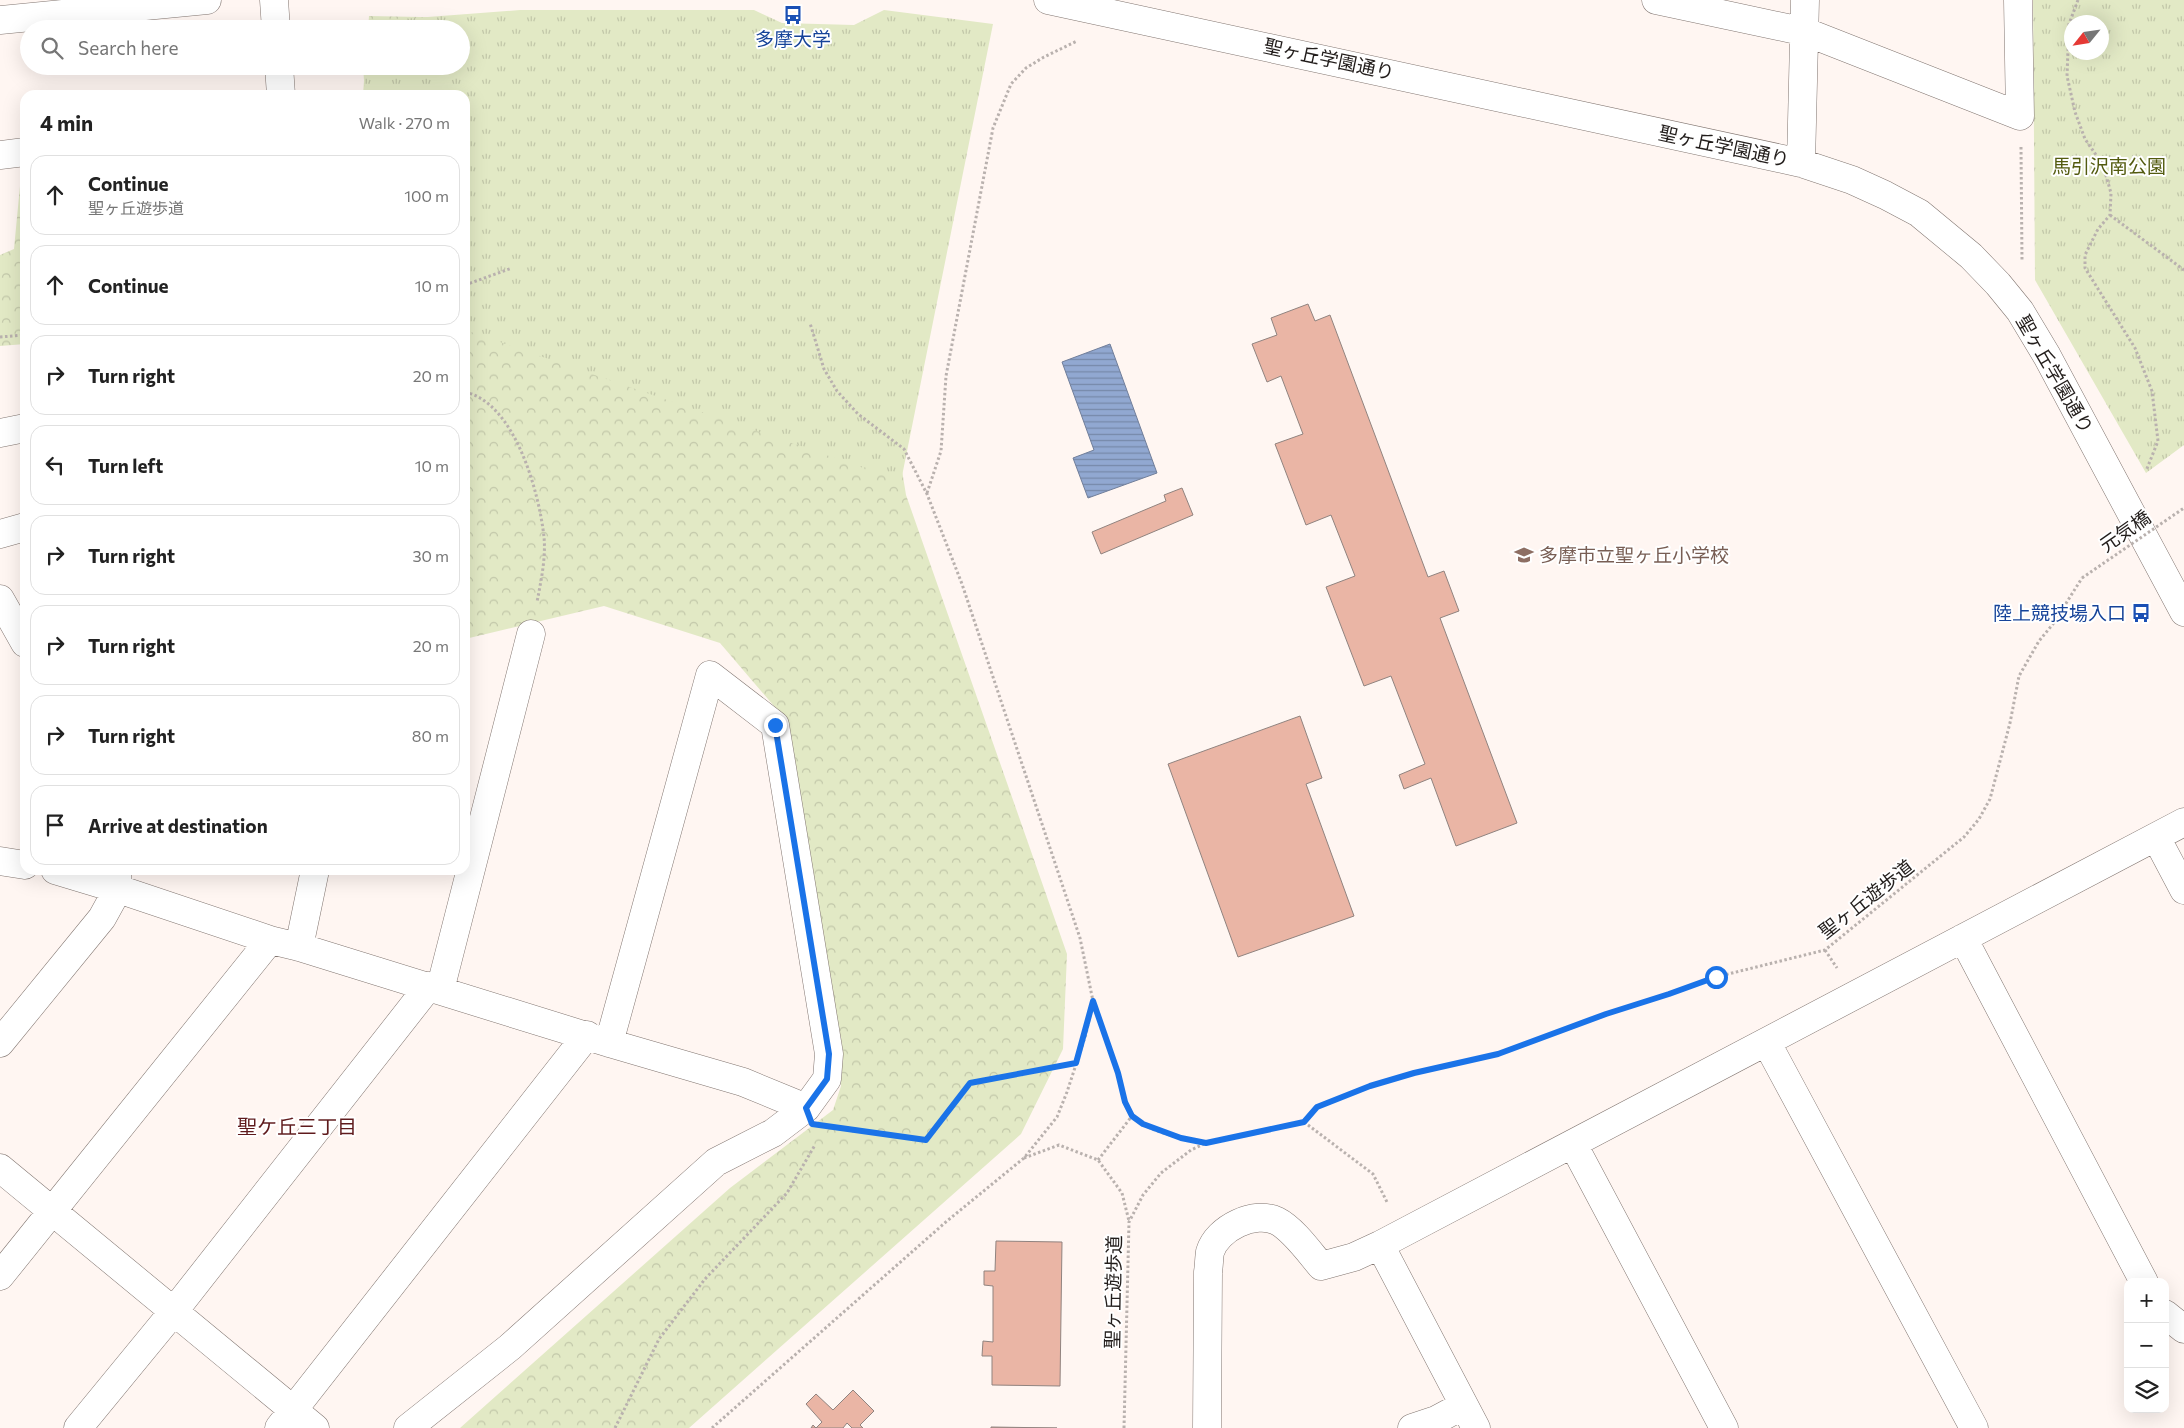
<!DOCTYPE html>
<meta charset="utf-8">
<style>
body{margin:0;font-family:Commissioner,"Noto Sans JP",sans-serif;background:#f2f2f2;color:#222}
.controls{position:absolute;right:15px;bottom:15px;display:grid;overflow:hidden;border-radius:10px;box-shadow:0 5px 20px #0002}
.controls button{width:45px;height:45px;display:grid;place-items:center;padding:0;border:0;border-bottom:1px solid #e0e0e0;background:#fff;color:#222;font:25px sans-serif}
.compass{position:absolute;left:2064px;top:15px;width:45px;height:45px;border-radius:50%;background:#fff;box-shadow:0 5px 20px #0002;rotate:240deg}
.stop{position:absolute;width:15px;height:15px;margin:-11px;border:4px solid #1a73e8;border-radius:50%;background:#fff}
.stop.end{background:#1a73e8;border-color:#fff;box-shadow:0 1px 5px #0008}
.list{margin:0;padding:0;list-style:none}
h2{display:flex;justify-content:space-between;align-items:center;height:65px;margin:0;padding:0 20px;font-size:21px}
h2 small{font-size:16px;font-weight:400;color:#767676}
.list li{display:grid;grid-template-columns:32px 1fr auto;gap:15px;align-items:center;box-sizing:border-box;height:80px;margin:0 10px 10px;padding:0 10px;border:1px solid #e0e0e0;border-radius:15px}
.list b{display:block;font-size:19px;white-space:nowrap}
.list p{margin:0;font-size:16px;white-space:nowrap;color:#767676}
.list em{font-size:16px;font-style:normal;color:#767676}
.icon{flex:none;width:28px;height:28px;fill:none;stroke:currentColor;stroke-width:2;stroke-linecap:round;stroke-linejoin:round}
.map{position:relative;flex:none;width:2184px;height:1428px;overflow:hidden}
.search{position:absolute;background:#fff;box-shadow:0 5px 20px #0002;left:20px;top:20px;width:450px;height:55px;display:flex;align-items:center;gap:12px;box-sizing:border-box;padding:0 18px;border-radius:28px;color:#767676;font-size:19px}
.panel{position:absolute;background:#fff;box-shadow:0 5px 20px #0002;left:20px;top:90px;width:450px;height:785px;border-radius:15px}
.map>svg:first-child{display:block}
.forest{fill:url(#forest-crowns)}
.park{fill:url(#park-tufts);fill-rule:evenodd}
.water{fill:url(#water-rules);stroke:#707e9a}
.building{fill:#eab5a5;stroke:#90837f}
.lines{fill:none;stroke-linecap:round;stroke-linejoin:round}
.minor-casing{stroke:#827671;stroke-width:29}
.path{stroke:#b9b1ae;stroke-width:3;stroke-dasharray:2.5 2.5;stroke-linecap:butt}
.minor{stroke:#fff;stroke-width:28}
.path-bridge{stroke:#b9b1ae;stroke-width:3;stroke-dasharray:2.5 2.5;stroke-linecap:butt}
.route{stroke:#1a73e8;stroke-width:6}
.labels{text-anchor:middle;stroke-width:4;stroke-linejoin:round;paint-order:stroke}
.transit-label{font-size:19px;fill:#164399;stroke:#fff}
.street-label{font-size:19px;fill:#221d1b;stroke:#fff}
.park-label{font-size:19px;fill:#535b0f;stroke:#fff}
.education-label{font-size:19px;fill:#785e54;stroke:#fff;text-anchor:start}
.neighbourhood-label{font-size:20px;fill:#5f1a1c;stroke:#fff}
</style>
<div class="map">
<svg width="2184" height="1428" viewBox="0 0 2184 1428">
<defs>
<pattern id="forest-crowns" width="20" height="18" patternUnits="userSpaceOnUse" patternTransform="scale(1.25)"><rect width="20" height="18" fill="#e2e9c5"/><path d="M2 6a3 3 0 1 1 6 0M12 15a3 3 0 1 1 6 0" fill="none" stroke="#c2c7a9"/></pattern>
<pattern id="park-tufts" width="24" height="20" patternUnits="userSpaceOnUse" patternTransform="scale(1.25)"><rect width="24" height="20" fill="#e2e9c5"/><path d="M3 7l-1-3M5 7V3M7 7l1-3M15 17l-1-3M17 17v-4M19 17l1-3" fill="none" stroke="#c2c7a9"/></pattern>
<pattern id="water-rules" width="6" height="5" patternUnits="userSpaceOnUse" patternTransform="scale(1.25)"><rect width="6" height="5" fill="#91a8d1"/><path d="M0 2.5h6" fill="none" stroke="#7688a9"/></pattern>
</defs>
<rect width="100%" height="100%" fill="#fff6f2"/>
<path class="forest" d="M369,16L722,23L887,378L906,495L1067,954L1063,1049L1021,1134L689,1428H460L730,1188L833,1110L841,1086L785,719L720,643L604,606L465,639V95H363L365,66H461V29H368Z
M25,185V344L0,346V255L14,249L20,186Z"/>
<path class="park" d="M2033,0H2184V445L2146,473L2035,280ZM2072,22H2102V52H2072Z
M520,10H754L782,23L854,25L884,10L993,24L901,481L465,330V95H365L363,66H461V29H362V22Z"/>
<path class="water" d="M1110,344L1157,473L1088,498L1073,458L1094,450L1062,362Z"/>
<path class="building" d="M1308,304L1315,321L1330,315L1428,577L1444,571L1459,611L1440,618L1517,823L1456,846L1431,778L1404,789L1399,775L1425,764L1391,676L1364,686L1326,587L1355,576L1331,515L1306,525L1275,444L1303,434L1281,376L1267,382L1252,344L1277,335L1271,318Z
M1182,488L1193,515L1101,554L1092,532L1166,501L1164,495Z
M1300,716L1322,778L1306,784L1354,916L1238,957L1168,764Z
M996,1241L1062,1242L1060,1386L992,1385V1356H982L983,1341L993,1342V1286L984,1285V1271H995Z
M853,1390L874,1411L860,1425L863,1428H852L847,1423L843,1428H811L813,1425L816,1428L822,1422L806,1404L816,1394L833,1410Z
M991,1427L1057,1428H991Z"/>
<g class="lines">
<g class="minor-casing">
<path id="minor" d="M274,0L276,29
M1048,0L1801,163L1852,180L1885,195L1919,213L1971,256L1998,284L2020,311L2047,356L2184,612
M1656,0L1806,32L2020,116L2018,0
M0,20L207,0
M279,66L281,95
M0,155L25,152
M1801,163L1805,0
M0,433L25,428
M0,534L25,527
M0,599L25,643
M2156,837L2184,890
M0,861L25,865
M55,870L118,889L270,940L299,947L609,1043L743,1082L806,1108
M1963,938L2144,1282
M299,947L315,870
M440,990L531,634
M0,1043L102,918L118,889L117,870
M1767,1043L1974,1428
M1573,1144L1724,1428
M0,1168L315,1428
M0,1276L270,940
M2165,1314L2184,1329
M78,1428L174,1311L429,986
M279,1428L587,1035
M408,1428L510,1347L716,1162L773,1133L806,1108L827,1079L829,1054L775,725L710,675L609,1043
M1207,1428L1208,1272C1209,1266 1209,1258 1210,1252C1217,1228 1255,1210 1277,1221C1293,1229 1310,1253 1321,1266L1354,1257L1380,1245
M1412,1428L1436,1420L1464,1405
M1476,1428L1380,1245L2184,822"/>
</g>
<path class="path" d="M2078,0L2069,24L2067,76L2075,112L2085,139L2103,165L2111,193L2110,215L2098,229L2085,255V268L2135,348L2152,391L2158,441L2146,471
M2021,147L2022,261
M2110,215L2184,270
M465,285L512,268
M0,337L25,335
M465,392C515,403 539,492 544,537C546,558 541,581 537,602
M927,493L941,451L946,376L993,128L1011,84L1026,68L1044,57L1077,41
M1825,950L1837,968
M1094,1002C1102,1025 1110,1047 1117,1071C1122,1085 1123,1106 1133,1117C1148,1132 1184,1139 1205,1143
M1304,1122L1373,1174L1388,1204
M833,1127L926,1140L970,1083L1076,1063
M1024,1158L1059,1145L1098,1160L1122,1193L1129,1221
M1098,1160L1132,1116
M615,1428L659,1339L705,1279L787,1193L815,1145
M712,1428L947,1221L1024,1158L1057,1117L1067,1092L1086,1034L1093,1001L1080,938L962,584L927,494L904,449L858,414L837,391L824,369L810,323
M1124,1428L1129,1222L1143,1195L1161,1173L1191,1150L1206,1143L1304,1122L1317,1107L1370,1086L1414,1073L1498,1054L1606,1014L1669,994L1716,977L1825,950L1964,837L1979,819L1990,799L2010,723L2019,676L2039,641L2053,624L2082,578"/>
<use href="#minor" class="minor"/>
<path class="path-bridge" d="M2082,578L2184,508"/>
</g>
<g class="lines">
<path class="route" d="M775,725L829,1054L827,1079L806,1108L812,1124L926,1140L970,1083L1076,1063L1093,1001L1118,1073L1125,1102L1132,1116L1143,1124L1181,1138L1206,1143L1304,1122L1317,1107L1370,1086L1414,1073L1498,1054L1606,1014L1669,994L1716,977"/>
</g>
<defs>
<g id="bus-bare" transform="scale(1.5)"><path d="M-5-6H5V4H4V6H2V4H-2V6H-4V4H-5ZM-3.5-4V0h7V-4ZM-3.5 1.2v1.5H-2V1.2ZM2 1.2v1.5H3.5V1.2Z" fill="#1a4fb4" stroke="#fff" stroke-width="2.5" paint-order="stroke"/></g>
<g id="school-bare" transform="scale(1.5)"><path d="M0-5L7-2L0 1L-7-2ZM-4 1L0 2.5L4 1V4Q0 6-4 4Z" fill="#8d6e63" stroke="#fff" stroke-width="2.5" paint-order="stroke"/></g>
</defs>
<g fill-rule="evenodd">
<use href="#bus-bare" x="793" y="15"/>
<use href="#school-bare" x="1524" y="555"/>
<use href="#bus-bare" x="2141" y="613"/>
</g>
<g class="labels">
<g class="transit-label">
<text x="793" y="46">多摩大学</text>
<text x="2126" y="620" text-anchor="end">陸上競技場入口</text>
</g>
<g class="street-label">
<text transform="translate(1329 59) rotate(12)" y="7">聖ヶ丘学園通り</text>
<text transform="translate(1724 146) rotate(12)" y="7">聖ヶ丘学園通り</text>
<text transform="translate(2055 374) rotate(60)" y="7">聖ヶ丘学園通り</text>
<text transform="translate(2125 531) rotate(-35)" y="7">元気橋</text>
<text transform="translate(1866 899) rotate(-38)" y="7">聖ヶ丘遊歩道</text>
<text transform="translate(1113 1292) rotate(-89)" y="7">聖ヶ丘遊歩道</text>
</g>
<g class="park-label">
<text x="2109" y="173">馬引沢南公園</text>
</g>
<g class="education-label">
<text x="1539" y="562">多摩市立聖ヶ丘小学校</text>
</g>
<g class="neighbourhood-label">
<text x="297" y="1134">聖ケ丘三丁目</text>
</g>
</g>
</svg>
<div class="controls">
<button>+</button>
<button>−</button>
<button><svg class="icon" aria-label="layers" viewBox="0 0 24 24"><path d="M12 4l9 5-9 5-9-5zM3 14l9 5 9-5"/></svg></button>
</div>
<svg class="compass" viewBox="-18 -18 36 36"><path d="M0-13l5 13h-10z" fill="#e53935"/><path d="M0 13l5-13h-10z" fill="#767676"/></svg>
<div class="stop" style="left:1716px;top:977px"></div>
<div class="stop end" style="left:775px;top:725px"></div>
<div class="search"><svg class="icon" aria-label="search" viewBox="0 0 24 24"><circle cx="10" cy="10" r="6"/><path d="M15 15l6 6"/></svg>Search here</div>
<section class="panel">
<h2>4 min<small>Walk · 270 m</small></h2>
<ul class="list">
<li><svg class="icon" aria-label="ahead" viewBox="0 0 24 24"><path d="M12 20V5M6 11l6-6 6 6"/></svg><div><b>Continue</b><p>聖ヶ丘遊歩道</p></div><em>100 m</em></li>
<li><svg class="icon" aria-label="ahead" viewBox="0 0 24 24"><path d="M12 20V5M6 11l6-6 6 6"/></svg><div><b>Continue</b></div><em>10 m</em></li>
<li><svg class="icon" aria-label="right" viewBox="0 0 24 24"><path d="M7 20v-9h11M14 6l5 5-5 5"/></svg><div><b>Turn right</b></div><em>20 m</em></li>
<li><svg class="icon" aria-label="left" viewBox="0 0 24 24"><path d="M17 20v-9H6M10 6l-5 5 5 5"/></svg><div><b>Turn left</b></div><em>10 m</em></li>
<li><svg class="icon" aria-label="right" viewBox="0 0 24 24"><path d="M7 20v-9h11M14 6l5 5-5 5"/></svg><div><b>Turn right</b></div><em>30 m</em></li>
<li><svg class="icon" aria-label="right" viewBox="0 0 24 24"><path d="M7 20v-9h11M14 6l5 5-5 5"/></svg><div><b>Turn right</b></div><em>20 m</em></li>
<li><svg class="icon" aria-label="right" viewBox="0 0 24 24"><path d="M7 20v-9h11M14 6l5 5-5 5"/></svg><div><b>Turn right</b></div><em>80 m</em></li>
<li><svg class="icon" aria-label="arrive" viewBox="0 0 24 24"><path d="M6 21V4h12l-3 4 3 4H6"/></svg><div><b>Arrive at destination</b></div></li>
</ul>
</section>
</div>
